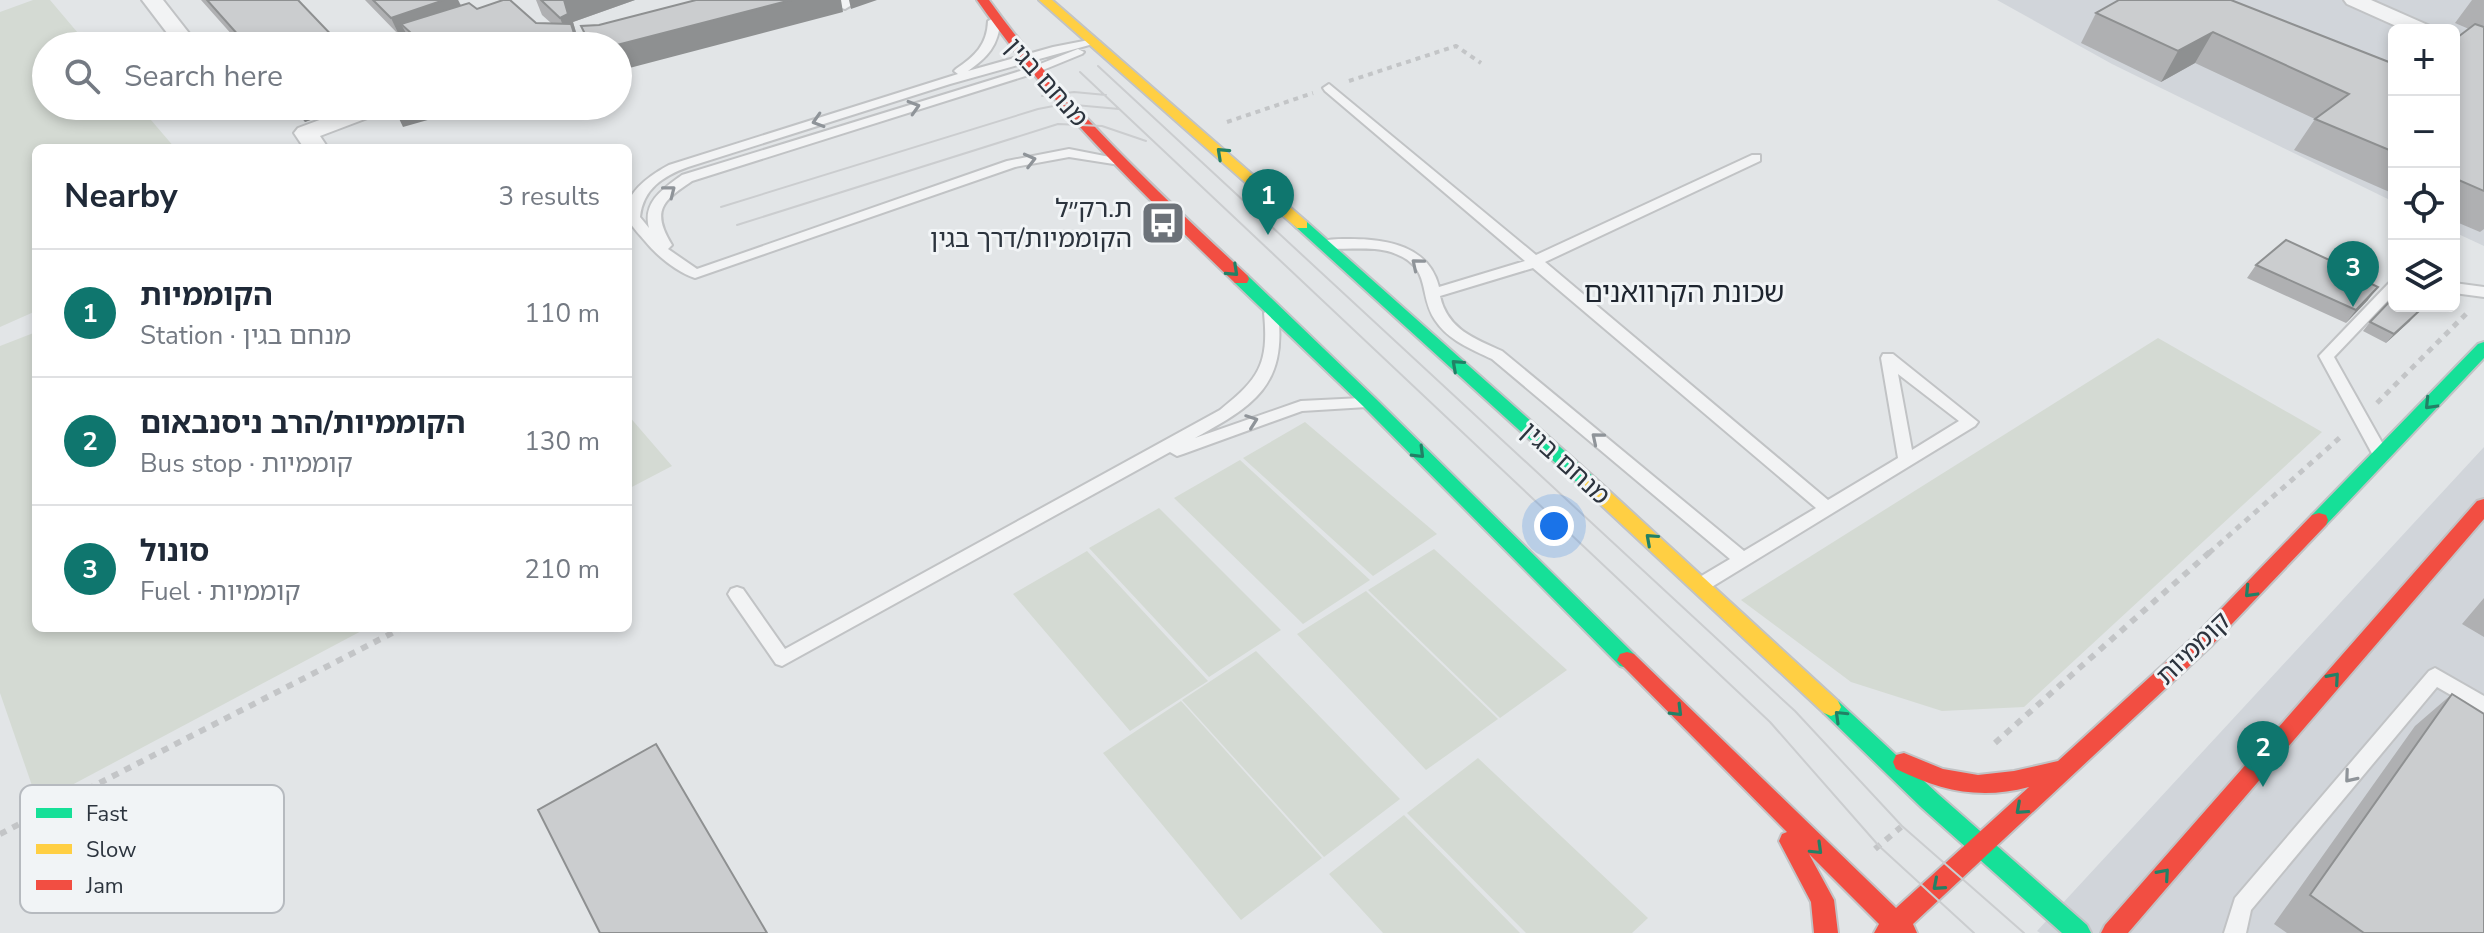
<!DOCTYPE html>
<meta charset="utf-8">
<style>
body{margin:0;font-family:"Nunito Sans","Noto Sans Hebrew",sans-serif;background:#f2f2f3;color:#1f2937}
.controls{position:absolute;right:24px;top:24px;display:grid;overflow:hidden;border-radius:12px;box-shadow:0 4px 12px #0003}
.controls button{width:72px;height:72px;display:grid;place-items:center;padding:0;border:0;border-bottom:2px solid #e0e1e3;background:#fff;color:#1f2937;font:40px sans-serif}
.you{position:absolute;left:1554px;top:526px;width:28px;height:28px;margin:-20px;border:6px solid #fff;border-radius:50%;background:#1a73e8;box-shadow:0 0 0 12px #1a73e833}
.badge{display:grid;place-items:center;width:52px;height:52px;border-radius:50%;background:#0f766e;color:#fff;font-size:26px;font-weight:700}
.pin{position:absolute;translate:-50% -66px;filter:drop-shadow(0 2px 4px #0008)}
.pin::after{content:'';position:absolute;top:42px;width:28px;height:24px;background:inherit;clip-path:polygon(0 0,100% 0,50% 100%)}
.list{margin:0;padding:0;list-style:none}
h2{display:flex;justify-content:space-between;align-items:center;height:104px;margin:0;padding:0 32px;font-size:34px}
h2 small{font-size:26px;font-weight:400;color:#747a83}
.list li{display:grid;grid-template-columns:52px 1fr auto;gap:24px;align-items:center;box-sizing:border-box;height:128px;padding:0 32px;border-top:2px solid #e0e1e3}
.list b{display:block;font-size:30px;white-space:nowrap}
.list p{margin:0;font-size:26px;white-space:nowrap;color:#747a83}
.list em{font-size:26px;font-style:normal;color:#747a83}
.icon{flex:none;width:44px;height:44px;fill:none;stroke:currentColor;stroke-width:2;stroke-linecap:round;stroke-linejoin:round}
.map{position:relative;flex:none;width:2484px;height:933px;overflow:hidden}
.search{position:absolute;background:#fff;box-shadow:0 4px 12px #0003;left:32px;top:32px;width:600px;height:88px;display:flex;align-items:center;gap:20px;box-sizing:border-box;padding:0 28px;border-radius:44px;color:#747a83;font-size:30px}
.panel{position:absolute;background:#fff;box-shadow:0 4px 12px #0003;left:32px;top:144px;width:600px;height:488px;border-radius:12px}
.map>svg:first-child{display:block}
.built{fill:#d1d5da}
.green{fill:#d4dad3}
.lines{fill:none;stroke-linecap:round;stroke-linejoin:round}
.lane-casing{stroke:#c1c3c5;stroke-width:4}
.street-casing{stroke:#c1c3c5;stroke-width:4}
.fast-casing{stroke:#c1c3c5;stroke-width:4}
.slow-casing{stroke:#c1c3c5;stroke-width:4}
.jam-casing{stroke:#c1c3c5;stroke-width:4}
.path-far2{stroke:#c3c5c7;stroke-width:4;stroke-dasharray:5 5;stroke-linecap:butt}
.path-far1{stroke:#c3c5c7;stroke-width:5;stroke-dasharray:6 6;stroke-linecap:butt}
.path{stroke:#c3c5c7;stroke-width:6;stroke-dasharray:7 7;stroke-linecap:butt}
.lane{fill:#f2f3f4;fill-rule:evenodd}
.street{fill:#f2f3f4;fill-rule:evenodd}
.fast{fill:#16e098;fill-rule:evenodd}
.slow{fill:#ffcf43;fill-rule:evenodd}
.jam{fill:#f24e42;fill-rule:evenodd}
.tram{stroke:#cbcdcf;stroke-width:2}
.wall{fill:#afb0b2}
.shaded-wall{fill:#8e9091}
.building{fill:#cbcdcf;stroke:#8e9091;stroke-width:2}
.oneway{stroke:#8f9499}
.oneway2{stroke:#228166}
.labels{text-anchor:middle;stroke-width:6;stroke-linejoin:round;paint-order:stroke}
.street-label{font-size:26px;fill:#2c343e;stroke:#f1f4f6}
.poi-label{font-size:26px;fill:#2c343e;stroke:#f1f4f6;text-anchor:end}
.neighbourhood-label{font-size:28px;fill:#1e252f;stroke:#f1f4f6}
.key{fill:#f1f4f6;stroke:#b6babf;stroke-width:2}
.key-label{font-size:22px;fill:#2c343e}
</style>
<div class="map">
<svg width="2484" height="933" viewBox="0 0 2484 933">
<rect width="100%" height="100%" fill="#e2e5e7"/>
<path class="built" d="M1997,0H2484V246L2454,232V30H2394V202L2112,64Z
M2484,447V933H2040L2037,931Z"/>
<path class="green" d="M33,0H50L89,46H46V106H139L175,148H36V311L0,327V12Z
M36,332V628H367L38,803L0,693V346Z
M2158,338L2322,432L2024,707L1942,711L1851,682L1741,600Z
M628,415L672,466L628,489Z
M1305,422L1437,534L1373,576L1243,458Z
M1240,460L1370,580L1303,624L1174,498Z
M1159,508L1281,630L1209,677L1089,548Z
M1434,549L1567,670L1500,718L1368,590Z
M1087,551L1208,681L1130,731L1013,594Z
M1366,591L1498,719L1426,770L1297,634Z
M1256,651L1400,799L1324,857L1182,700Z
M1181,701L1322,858L1241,920L1103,753Z
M1478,758L1648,918L1632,933H1526L1407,813Z
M1404,815L1520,933H1383L1329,874Z"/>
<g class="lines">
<g class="lane-casing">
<path id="lane" d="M994,18L1000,21C999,45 987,58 968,71L1053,47L1094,39L1100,42L950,84L688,167C663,176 643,189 640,217L649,228C642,202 664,188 682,175L1030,68L1078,49L1084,52L1082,54L1038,72L692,181C662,201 651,211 672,245L668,249L697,269L1007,161L1069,149L1120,159V165L1069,157L1015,167L695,278C677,272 657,256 645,241C640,235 633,228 629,221C617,197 652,174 669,165L958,74L954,71L956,69C975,56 987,45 988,21Z
M1329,84L1536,255L1752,155H1760V161L1545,262L1828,500L1898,458L1881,358L1883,354H1893L1978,422L1975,426L1710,588H1698L1695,583L1698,578L1730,559L1492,359C1471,349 1448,340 1435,320C1418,295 1432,268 1396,254C1372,244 1346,252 1321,247L1319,244C1327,238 1339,239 1350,239C1387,239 1429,246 1439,287L1525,261L1325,91L1323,88ZM1533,268L1816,508L1744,551L1502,351C1475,339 1447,329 1440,296ZM1898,374L1959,421L1912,450Z
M2394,281V294L2334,357L2389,455L2381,461L2375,459L2319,356L2389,283Z
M2454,283L2484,287V297L2454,293Z
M1271,308L1278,313C1287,386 1253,406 1195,438L1301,401L1362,398L1370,403L1367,407L1302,411L1183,454L1177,456L1170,452L782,666L776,664L731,599L728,594L731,589L737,587L743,589L785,649L1220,410C1259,379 1269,364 1264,313Z
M2435,668L2484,696V714L2437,687L2251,910L2246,933H2224L2235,898L2429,671Z"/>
</g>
<g class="street-casing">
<path id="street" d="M142,0H163L199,46H177Z
M832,0H853L855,3L845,9L838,7Z
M2344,0H2371L2430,26L2434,30H2405L2347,4Z
M629,28L637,29L640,34L637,39L607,46H570L573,41Z
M357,106H389L386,111L320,136L328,148H304L294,133L298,128Z"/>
</g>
<g class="fast-casing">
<path id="fast" d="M1302,220L1307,222L1595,478L1598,483L1595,488H1583L1297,228L1294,225Z
M1241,274L1247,275L1376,399L1634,654L1637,660L1634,666L1627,668L1620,666L1364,407L1235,283L1233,279L1235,275Z
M2484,342V358L2326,525H2312L2310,520L2312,515L2478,344Z
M1831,698L1838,701L1938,794L2087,925L2091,933H2062L1922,808L1824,713L1821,707L1824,701Z"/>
</g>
<g class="slow-casing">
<path id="slow" d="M1039,0H1052L1307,222V228H1297Z
M1589,476L1595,478L1838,701L1841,707L1838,713L1831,716L1824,713L1583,488L1580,483Z"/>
</g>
<g class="jam-casing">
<path id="jam" d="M977,0H989C1063,103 1155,189 1247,275L1249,279L1247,283H1235C1143,194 1051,106 977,0Z
M2484,499V519L2128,933H2101L2105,925L2477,501Z
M2319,513L2326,515L2328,520L2326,525L2211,646L1913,924L1917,933H1874L1879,924L1809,854L1834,900L1838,933H1814L1811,902L1779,841L1782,834L1787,832L1617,660L1620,654L1627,652L1634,654L1896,908L2029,787C1980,800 1941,791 1896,769L1893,762L1896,755L1904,753L1943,769L1978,775L2014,771L2058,761L2197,634L2312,515Z"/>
</g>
<path class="path-far2" d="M1349,81L1456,46L1481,63
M1227,122L1313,93"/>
<path class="path-far1" d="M2377,403L2469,311
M2209,553L2344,434"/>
<path class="path" d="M529,628L530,631
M1995,743L2211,551
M0,834L402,628
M1875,849L1901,827"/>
<use href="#lane" class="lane"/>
<use href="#street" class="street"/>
<use href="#fast" class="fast"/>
<use href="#slow" class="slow"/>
<use href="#jam" class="jam"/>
<path class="tram" d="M1098,66L1795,711L1902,826L2024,933
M1080,72L1770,722L1879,846L1974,933
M1042,96L1074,92L1106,95
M721,207L1038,109L1064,104L1119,109
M737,225L1058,124L1102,126L1146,141"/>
</g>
<path class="wall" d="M201,0H298L342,46H242Z
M365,0H458L461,5L477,9L536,23H551L542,15L536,0H635L573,22L580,46H374L407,35L406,33L399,35Z
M2119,0L2394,64V194L2294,150L2315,119L2195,63L2161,82L2081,43L2096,13Z
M2472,0H2484V229L2480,232L2454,221V40L2469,29L2455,23Z
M290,106H348L305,122Z
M2256,265L2336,267L2368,300L2346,323L2247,278Z
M2410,321L2386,343L2363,331L2370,322Z
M2484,598V637L2462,624Z
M2452,694L2484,933H2287L2274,924L2415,726Z"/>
<path class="shaded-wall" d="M444,0H458L464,13L401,24L406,33L399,35L391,18Z
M564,0H635L573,22L580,46L569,41L560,18Z
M791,0H841L843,12L618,71V46H613Z
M849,0H877L851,9Z
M2213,32L2195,63L2161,82L2178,51Z
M295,106H348L305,122Z
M393,106H477L403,127Z
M2378,287L2368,300L2346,323L2356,310Z
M2418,312L2410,321L2386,343L2394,334Z"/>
<path class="building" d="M207,0H298L342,46H245L238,38L240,37Z
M373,0H444L391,18Z
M503,0H510L536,23L571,24L578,46H374L411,33L401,24L469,3L477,9Z
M541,0H564L568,14L560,18Z
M696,0H791L613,46H591L581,26L599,25Z
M2119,0H2231L2394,64V152L2315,119L2349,94L2213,32L2178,51L2096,13Z
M2475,24L2484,27V191L2454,178V40Z
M2286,240L2338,264L2335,266L2378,287L2356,310L2256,265Z
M2392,299L2394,300V306H2406L2418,312L2394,334L2370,322Z
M2452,694L2484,714V933H2364L2310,895Z
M656,744L767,933H600L538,810Z"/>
<defs><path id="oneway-chevron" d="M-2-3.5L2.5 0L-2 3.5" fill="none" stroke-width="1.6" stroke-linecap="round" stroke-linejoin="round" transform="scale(2)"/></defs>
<g class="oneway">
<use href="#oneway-chevron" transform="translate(914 107) rotate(-17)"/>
<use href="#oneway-chevron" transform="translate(818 121) rotate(163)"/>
<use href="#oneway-chevron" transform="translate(1030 160) rotate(-14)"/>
<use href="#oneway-chevron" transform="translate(670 191) rotate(-38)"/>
<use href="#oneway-chevron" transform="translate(1417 264) rotate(-140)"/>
<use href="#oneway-chevron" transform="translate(1252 421) rotate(-20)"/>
<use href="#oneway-chevron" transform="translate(1597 438) rotate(-140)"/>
<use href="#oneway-chevron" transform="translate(2350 777) rotate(130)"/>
</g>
<g class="oneway2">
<use href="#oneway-chevron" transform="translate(1222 153) rotate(-137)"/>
<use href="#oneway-chevron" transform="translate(1233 271) rotate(43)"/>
<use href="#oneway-chevron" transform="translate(1457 365) rotate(-138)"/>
<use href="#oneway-chevron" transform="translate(2430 404) rotate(134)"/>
<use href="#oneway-chevron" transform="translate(1419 453) rotate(45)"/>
<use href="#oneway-chevron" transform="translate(1651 539) rotate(-138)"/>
<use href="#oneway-chevron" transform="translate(2250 592) rotate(134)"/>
<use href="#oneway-chevron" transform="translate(2334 678) rotate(-49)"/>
<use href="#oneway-chevron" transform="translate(1677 711) rotate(45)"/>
<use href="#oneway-chevron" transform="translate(1840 716) rotate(-136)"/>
<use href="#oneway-chevron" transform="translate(2021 809) rotate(138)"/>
<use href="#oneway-chevron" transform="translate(1817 849) rotate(44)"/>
<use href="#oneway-chevron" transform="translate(2164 874) rotate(-49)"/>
<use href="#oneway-chevron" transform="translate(1938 885) rotate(139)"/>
</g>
<defs>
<g id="bus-square" transform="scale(2.3)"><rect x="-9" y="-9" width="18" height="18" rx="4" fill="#6c7279" stroke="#f1f4f6"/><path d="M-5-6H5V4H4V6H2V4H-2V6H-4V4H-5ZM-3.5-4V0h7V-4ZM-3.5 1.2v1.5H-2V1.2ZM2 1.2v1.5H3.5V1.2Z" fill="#fff"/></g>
</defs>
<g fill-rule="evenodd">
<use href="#bus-square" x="1163" y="223"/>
</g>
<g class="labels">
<g class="street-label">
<text transform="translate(1047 82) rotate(48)" y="9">מנחם בגין</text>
<text transform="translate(1566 463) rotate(42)" y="9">מנחם בגין</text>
<text transform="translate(2193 648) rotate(-44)" y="9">קוממיות</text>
</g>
<g class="poi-label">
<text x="1132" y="217">ת.רק״ל<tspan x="1132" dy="30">הקוממיות/דרך בגין</tspan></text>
</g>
<g class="neighbourhood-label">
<text x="1684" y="302">שכונת הקרוואנים</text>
</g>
</g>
<rect x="20" y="785" width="264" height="128" rx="12" class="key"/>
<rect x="36" y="808" width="36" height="10" fill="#16e098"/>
<rect x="36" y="844" width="36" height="10" fill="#ffcf43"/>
<rect x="36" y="880" width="36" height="10" fill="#f24e42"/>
<g class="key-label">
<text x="86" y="821">Fast</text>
<text x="86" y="857">Slow</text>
<text x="86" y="893">Jam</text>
</g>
</svg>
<div class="controls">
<button>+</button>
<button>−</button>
<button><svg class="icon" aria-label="locate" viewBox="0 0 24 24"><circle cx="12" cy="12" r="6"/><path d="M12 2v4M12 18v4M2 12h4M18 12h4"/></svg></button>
<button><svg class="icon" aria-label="layers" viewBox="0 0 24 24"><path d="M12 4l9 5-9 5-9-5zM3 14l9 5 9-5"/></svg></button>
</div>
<div class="you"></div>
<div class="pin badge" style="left:1268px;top:235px">1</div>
<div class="pin badge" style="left:2263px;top:787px">2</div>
<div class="pin badge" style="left:2353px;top:307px">3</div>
<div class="search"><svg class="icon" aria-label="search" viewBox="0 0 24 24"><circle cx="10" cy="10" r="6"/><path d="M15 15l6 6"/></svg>Search here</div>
<section class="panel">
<h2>Nearby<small>3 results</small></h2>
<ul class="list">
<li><span class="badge">1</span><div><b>הקוממיות</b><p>Station · מנחם בגין</p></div><em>110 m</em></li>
<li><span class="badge">2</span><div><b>הקוממיות/הרב ניסנבאום</b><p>Bus stop · קוממיות</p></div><em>130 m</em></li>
<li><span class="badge">3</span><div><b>סונול</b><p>Fuel · קוממיות</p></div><em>210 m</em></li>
</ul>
</section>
</div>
